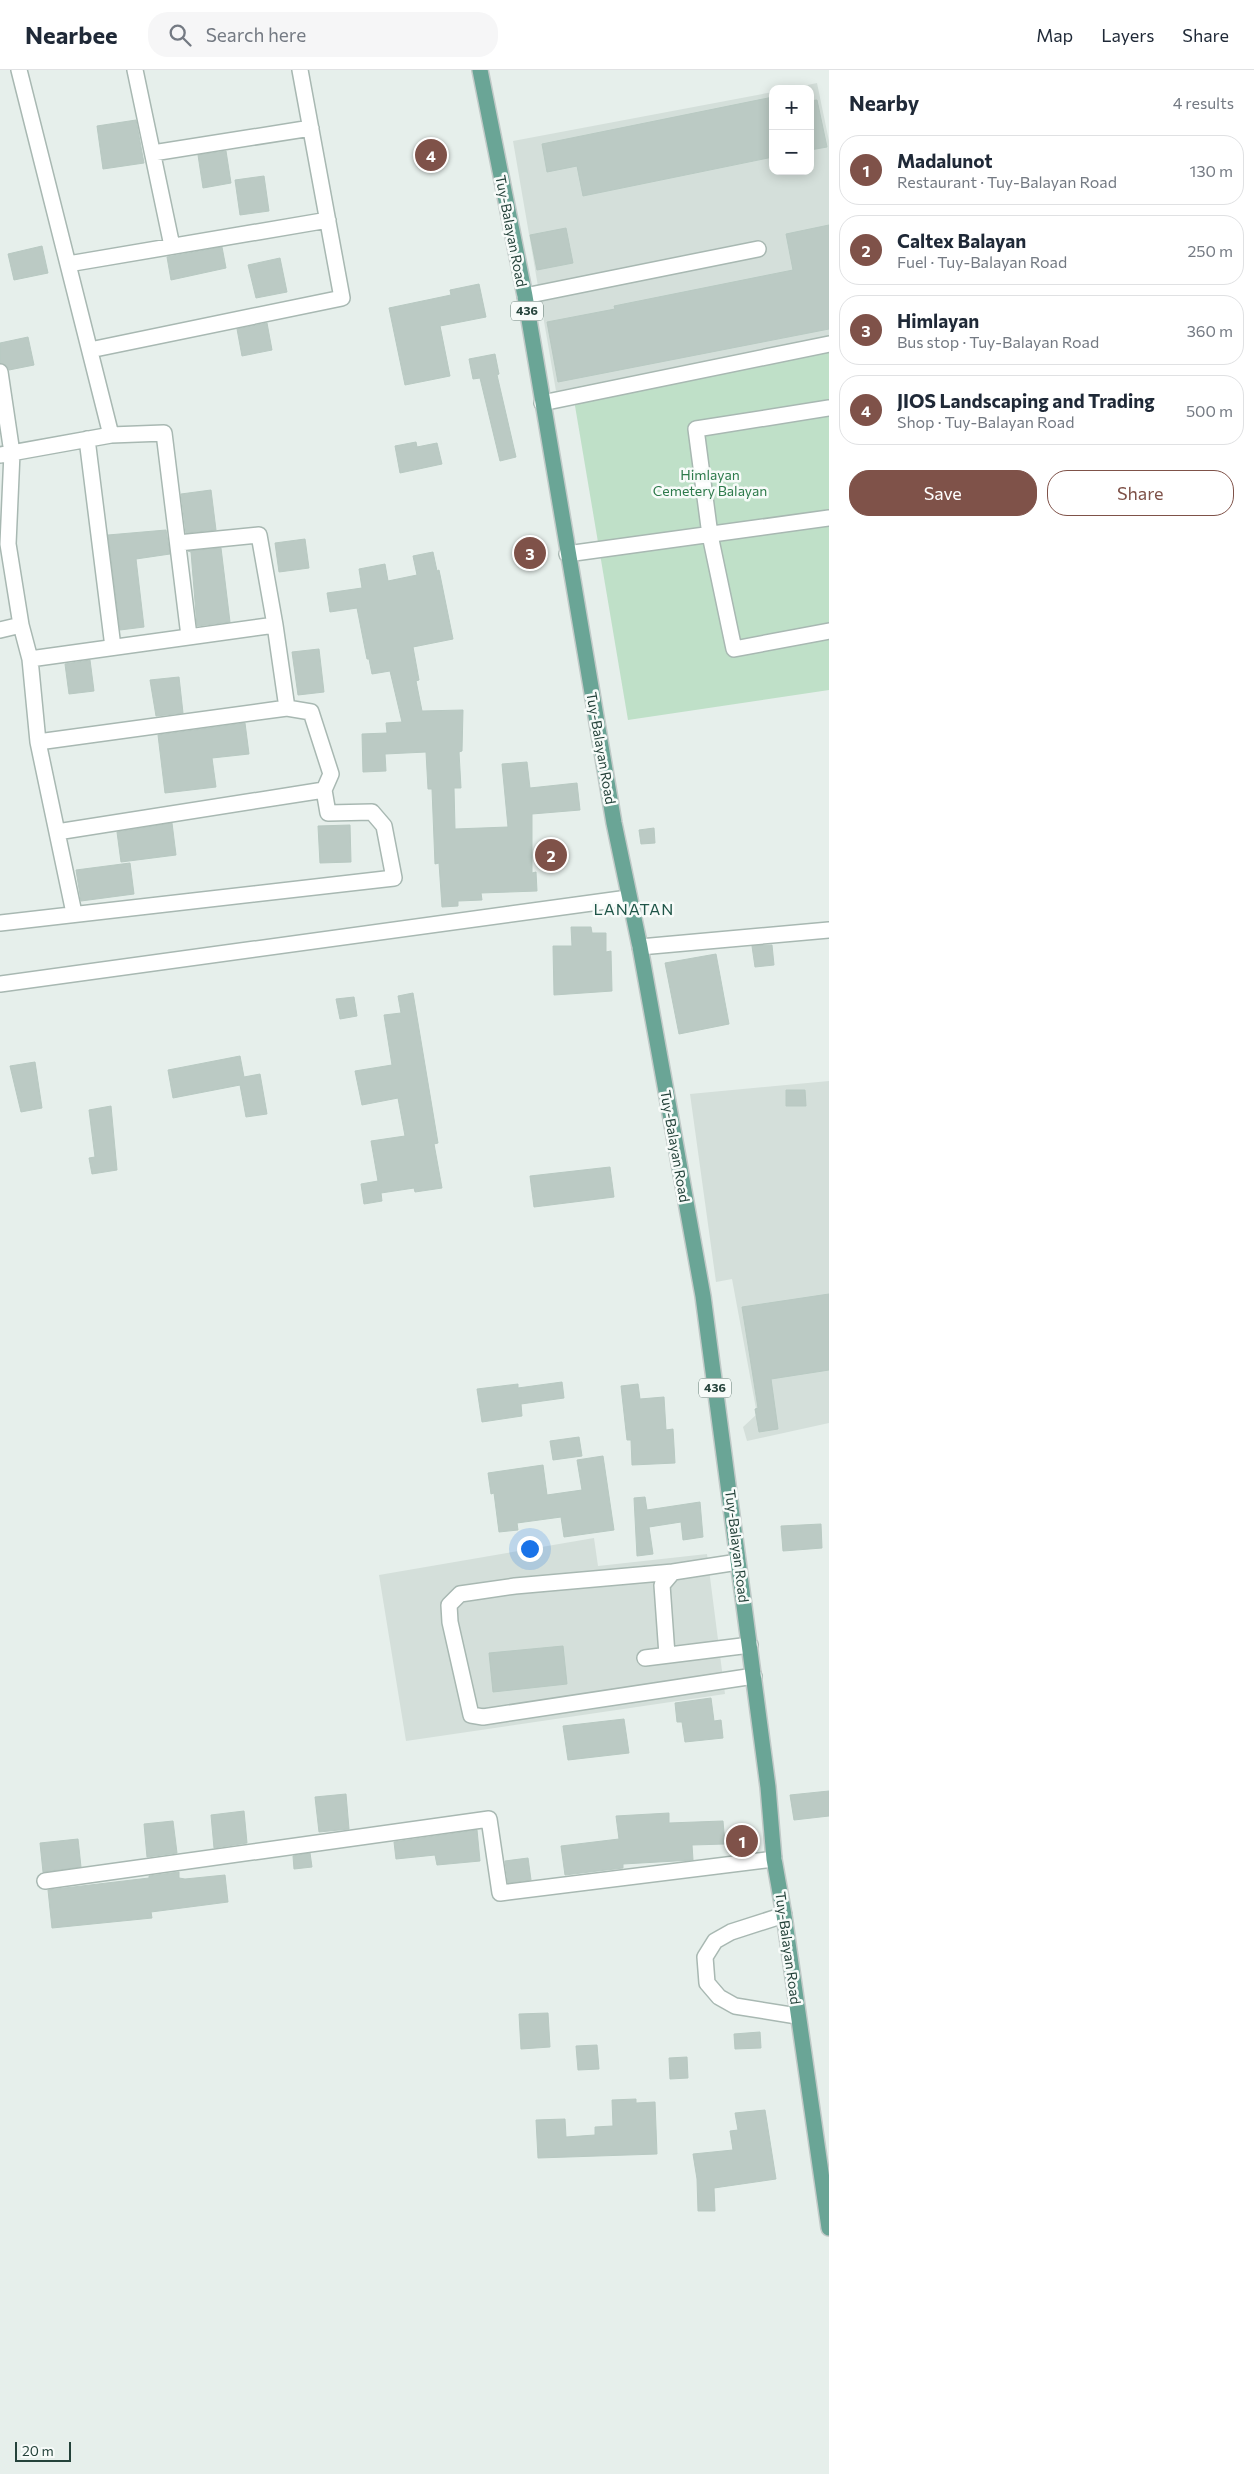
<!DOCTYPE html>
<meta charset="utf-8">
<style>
body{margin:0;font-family:Commissioner,sans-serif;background:#f6f6f7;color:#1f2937}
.controls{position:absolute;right:15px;top:15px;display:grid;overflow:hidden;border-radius:10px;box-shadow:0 2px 12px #0003}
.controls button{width:45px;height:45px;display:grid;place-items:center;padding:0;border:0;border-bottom:1px solid #e0e1e3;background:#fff;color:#1f2937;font:25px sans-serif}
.scale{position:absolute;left:15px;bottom:12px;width:56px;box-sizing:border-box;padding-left:5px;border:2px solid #24423a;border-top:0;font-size:14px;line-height:18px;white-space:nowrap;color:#24423a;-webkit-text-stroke:4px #f7fbf9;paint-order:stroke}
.you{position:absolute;left:529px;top:1478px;width:18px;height:18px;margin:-12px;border:4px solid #fff;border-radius:50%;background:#1a73e8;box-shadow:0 0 0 8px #1a73e833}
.badge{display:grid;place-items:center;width:32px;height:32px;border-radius:50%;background:#7f5249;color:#fff;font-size:16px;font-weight:700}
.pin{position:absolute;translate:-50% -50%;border:2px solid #fff;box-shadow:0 1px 5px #0006}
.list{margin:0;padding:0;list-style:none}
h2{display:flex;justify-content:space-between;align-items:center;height:65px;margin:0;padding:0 20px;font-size:21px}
h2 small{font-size:16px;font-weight:400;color:#747a83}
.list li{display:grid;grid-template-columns:32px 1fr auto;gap:15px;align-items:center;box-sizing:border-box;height:70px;margin:0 10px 10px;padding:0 10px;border:1px solid #e0e1e3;border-radius:20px}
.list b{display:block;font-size:19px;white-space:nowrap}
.list p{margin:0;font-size:16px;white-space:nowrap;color:#747a83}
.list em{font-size:16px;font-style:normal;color:#747a83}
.actions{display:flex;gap:10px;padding:15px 20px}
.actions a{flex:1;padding:11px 0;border:1px solid #7f5249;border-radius:20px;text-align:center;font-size:18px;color:#7f5249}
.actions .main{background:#7f5249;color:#fff}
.icon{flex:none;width:28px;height:28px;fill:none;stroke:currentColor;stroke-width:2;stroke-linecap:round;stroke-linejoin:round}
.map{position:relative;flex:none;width:829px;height:2404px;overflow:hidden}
header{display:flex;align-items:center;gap:30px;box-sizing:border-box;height:70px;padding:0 25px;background:#fff;border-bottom:1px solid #e0e1e3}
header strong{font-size:24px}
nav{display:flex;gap:28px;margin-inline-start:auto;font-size:18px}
.search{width:350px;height:45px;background:#f6f6f7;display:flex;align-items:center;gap:12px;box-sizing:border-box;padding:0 18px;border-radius:20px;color:#747a83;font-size:19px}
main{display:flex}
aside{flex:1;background:#fff}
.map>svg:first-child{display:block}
.built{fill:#d4dfda}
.green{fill:#bfe0c8}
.building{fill:#bbcac4;stroke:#b8c9c2}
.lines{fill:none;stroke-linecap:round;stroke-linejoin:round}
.minor-casing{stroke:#a8b8b2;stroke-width:18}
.major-casing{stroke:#c2cac8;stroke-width:18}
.minor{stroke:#fff;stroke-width:15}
.major{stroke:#6aa596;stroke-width:15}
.labels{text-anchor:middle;stroke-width:5;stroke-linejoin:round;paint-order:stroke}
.shield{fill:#f7fbf9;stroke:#637a73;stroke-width:1}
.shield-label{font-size:12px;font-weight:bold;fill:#24423a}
.street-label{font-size:14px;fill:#24423a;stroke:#f7fbf9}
.park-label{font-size:14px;fill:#2d7a4b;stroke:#f7fbf9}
.quarter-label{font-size:16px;letter-spacing:1px;fill:#1f5548;stroke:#f7fbf9}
</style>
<header>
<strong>Nearbee</strong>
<div class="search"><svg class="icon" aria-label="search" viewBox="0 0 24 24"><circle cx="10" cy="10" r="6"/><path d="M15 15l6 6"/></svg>Search here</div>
<nav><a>Map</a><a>Layers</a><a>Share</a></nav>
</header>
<main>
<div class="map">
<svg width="829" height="2404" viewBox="0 0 829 2404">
<rect width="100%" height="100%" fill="#e6efeb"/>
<path class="built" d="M817,13L829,71V266L556,321L513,71L773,22V101H810V19H789Z
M829,1011V1353L747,1371L743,1357L757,1344L732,1209L716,1212L690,1024Z
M594,1468L598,1496L707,1484L725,1624L406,1671L379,1505Z"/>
<path class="green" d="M829,266V620L628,650L572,318Z"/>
<path class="building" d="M773,27V87L583,126L577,96L547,102L542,74Z
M817,30L827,77L810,80V31Z
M136,50L144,93L103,99L97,56Z
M226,81L231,113L203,118L198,85Z
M264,106L269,141L240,145L235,110Z
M829,155V259L558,312L547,252L615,239L614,236L793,200L786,164Z
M566,158L573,193L537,200L530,165Z
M42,176L48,203L14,210L8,184Z
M222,177L226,198L171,210L167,187Z
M280,188L287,222L256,228L248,195Z
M479,214L486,247L440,256L450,306L405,315L389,238L451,225L450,220Z
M267,253L272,280L242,286L237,259Z
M28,267L34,295L9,300L7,296L0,293V273Z
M495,284L499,304L497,305L516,387L500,391L480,308L473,309L469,289Z
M416,372L417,377L437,373L442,394L400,403L395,376Z
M211,420L216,460L186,463L181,424Z
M166,460L170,484L136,489L144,557L120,560L108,465Z
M305,469L309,498L279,502L275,473Z
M221,478L230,552L197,556L191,482L188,481Z
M433,482L437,501L439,500L453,569L413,577L419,610L416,611L422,641L463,640L462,681L459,682L461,718H454L455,759L508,757L502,694L527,692L530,718L577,713L580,740L532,744V803L536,802L537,821L481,823L482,830L458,831V836L442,837L439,793L435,794L432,719H428L426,682L385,684L386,701L363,702L362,664L387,663L386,653L402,652L390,601L372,604L369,589H367L357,538L330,542L327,523L362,518L359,499L385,494L388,511L417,505L413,486Z
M319,579L324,622L298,625L292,582Z
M90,590L94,621L69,624L65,594Z
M179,607L183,643L156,646L150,610Z
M245,653L249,684L212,688L216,717L165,723L158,665Z
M172,753L176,785L121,792L117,762Z
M350,755L351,792L320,793L318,756Z
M654,758L655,773L641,774L639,760Z
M130,793L134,824L81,831L76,800Z
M571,857H591L592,863H606V882L611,881L612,921L554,925L553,876H572Z
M772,875L774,895L755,897L752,876Z
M716,884L729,954L679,964L665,893Z
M413,923L438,1073L434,1074L442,1118L415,1122L414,1118L381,1123L382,1131L364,1134L361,1114L378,1111L371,1071L405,1066L398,1028L362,1035L355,1001L392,995L384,945L401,943L398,926Z
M354,927L357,946L340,949L336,929Z
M240,986L244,1007L260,1004L267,1044L246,1047L240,1015L173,1028L168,1000Z
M35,992L42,1038L21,1042L10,996Z
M786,1020H805L806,1036H786Z
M111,1036L117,1100L92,1104L89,1088L95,1087L89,1040Z
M610,1097L614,1127L534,1137L530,1106Z
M829,1224V1300L771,1309L778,1359L759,1362L755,1339L758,1338L742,1237Z
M562,1312L564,1328L521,1334L522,1346L482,1352L477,1319L518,1314V1318Z
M638,1314L640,1329L664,1327L666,1360L673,1359L675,1393L632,1395L631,1370H627L621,1316Z
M579,1367L582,1386L553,1390L550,1371Z
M603,1386L614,1460L564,1467L561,1447L517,1453L518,1460L499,1462L494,1423L491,1424L488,1403L543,1395L547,1425L582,1420L577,1390Z
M645,1427L647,1440L700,1432L703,1467L683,1470L681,1452L649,1457L653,1484L637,1486L634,1428Z
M821,1454L822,1478L783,1481L781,1456Z
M563,1576L567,1614L493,1622L489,1583Z
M711,1628L714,1651L721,1650L723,1668L685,1672L682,1652H677L675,1633Z
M624,1649L629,1683L568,1690L563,1656Z
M829,1721V1746L794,1750L790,1725Z
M346,1724L349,1759L319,1762L315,1727Z
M244,1741L247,1773L214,1778L211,1745Z
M669,1743V1753L723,1751L725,1774L692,1775L693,1790L623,1794V1798L565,1805L561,1776L619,1769L616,1746Z
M173,1751L177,1783L147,1787L144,1754Z
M477,1760L480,1791L437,1795L435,1785L396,1789L394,1772Z
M78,1769L81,1797L43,1802L40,1773Z
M310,1783L312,1797L294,1799L293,1786Z
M528,1788L531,1810L508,1813L505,1791Z
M179,1802V1808L185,1809L225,1805L228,1832L151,1842L152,1848L52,1858L48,1820L149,1808V1806Z
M548,1943L550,1977L521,1979L519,1944Z
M760,1962L761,1978L735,1979L734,1964Z
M597,1975L599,1999L578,2000L576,1976Z
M687,1987L688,2008L670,2009L669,1988Z
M636,2029V2033L655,2032L657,2084L538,2088L536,2050L565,2049L566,2067L595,2065V2057L613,2056L612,2030Z
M765,2040L776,2109L714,2118L715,2141H698L697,2109L693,2084L733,2080L730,2061L738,2060L735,2043Z"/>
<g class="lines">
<g class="minor-casing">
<path id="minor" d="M135,0L172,176
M153,83L311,58
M68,194L328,150
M525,226L758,179
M90,280L342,228L300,0
M0,302L12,383L8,474L21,555L30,589L38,672L74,843
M542,333L829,274
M829,338L696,359L710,465L734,579L829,561
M111,365L164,363L189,566
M87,369L113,577
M0,385L111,365L19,0
M178,473L259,465L275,555L287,638
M567,484L829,448
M0,560L21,555
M30,589L275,555
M38,672L287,638L311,642L331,704L324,720L57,762
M0,853L394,808L384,756L372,742L328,743L324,720
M640,877L829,860
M0,914L628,828
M673,1502L515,1516L460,1524L449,1535L450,1552L471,1645L483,1647L754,1606
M667,1585L662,1515L673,1502L738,1492
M645,1588L750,1575
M45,1811L489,1749L500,1823L774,1789
M784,1845L731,1862L715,1871L705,1887L707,1913L719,1927L735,1936L797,1946"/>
</g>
<g class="major-casing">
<path id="major" d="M480,0L525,226L614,753L640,877L703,1226L768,1717L774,1789L784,1845L829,2158"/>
</g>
<use href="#minor" class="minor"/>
<use href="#major" class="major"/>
</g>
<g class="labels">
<g class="shield">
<rect x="511" y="231.5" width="32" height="19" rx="4"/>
<rect x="699" y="1308.5" width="32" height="19" rx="4"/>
</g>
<g class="shield-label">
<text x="527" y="245">436</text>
<text x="715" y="1322">436</text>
</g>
<g class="street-label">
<text transform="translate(511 161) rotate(79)" y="5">Tuy-Balayan Road</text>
<text transform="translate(601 678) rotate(80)" y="5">Tuy-Balayan Road</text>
<text transform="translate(675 1076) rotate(80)" y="5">Tuy-Balayan Road</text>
<text transform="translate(737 1476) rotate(83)" y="5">Tuy-Balayan Road</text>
<text transform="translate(788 1878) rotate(82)" y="5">Tuy-Balayan Road</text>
</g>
<g class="park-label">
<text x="710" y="410">Himlayan<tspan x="710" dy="16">Cemetery Balayan</tspan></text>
</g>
<g class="quarter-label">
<text x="634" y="845">LANATAN</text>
</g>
</g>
</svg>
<div class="controls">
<button>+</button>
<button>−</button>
</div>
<div class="scale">20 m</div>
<div class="you"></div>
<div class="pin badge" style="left:742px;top:1771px">1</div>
<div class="pin badge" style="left:551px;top:785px">2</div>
<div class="pin badge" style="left:530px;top:483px">3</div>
<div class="pin badge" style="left:431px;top:85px">4</div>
</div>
<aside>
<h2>Nearby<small>4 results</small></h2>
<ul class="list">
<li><span class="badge">1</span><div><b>Madalunot</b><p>Restaurant · Tuy-Balayan Road</p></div><em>130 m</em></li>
<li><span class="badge">2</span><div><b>Caltex Balayan</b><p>Fuel · Tuy-Balayan Road</p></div><em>250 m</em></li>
<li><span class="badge">3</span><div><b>Himlayan</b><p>Bus stop · Tuy-Balayan Road</p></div><em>360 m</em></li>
<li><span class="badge">4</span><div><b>JIOS Landscaping and Trading</b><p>Shop · Tuy-Balayan Road</p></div><em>500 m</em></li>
</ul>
<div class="actions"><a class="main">Save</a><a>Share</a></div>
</aside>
</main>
